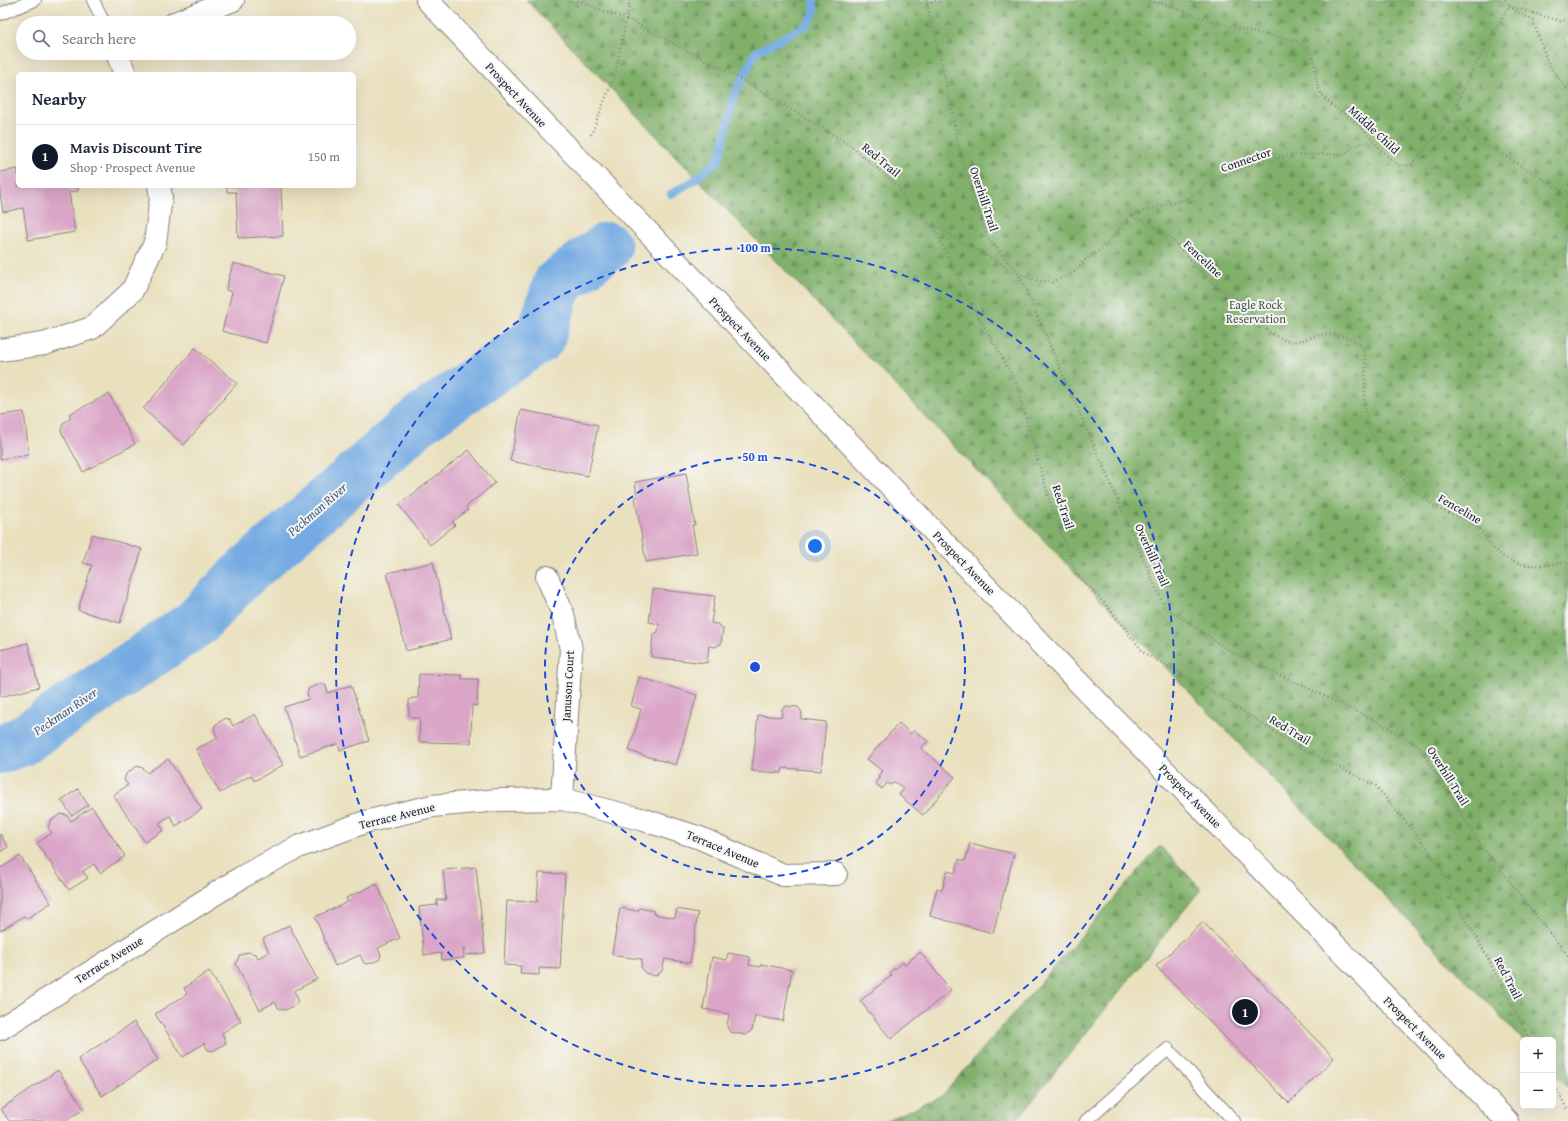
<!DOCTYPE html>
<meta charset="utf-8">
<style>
body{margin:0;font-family:"Gentium Book Plus",serif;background:#f2f2f3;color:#1f2937}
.controls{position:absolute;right:12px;bottom:12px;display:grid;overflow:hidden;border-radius:6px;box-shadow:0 4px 16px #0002}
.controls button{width:36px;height:36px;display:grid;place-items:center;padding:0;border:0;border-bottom:1px solid #e0e1e3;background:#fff;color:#1f2937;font:20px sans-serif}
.you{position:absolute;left:815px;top:546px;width:14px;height:14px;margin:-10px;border:3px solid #fff;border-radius:50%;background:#1a73e8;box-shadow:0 0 0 6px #1a73e833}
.badge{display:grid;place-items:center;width:26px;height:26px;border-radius:50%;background:#111827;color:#fff;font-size:13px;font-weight:700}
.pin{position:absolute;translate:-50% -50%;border:2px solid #fff;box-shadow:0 1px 4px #0006}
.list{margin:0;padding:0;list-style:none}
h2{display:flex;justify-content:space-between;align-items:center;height:52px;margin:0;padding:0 16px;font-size:17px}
h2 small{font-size:13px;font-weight:400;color:#747a83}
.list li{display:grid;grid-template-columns:26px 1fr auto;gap:12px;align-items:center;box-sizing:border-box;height:64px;padding:0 16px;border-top:1px solid #e0e1e3}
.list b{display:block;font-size:15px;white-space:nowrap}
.list p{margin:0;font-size:13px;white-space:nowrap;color:#747a83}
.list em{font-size:13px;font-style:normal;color:#747a83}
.icon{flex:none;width:22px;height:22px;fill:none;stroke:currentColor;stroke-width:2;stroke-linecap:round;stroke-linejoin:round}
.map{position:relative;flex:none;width:1568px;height:1121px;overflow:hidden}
.search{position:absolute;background:#fff;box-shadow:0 4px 16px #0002;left:16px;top:16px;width:340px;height:44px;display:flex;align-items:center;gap:10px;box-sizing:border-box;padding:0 14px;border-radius:22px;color:#747a83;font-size:15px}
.panel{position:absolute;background:#fff;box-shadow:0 4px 16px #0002;left:16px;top:72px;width:340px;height:116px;border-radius:6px}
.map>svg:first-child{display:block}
.forest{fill:url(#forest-firs);stroke:#516953}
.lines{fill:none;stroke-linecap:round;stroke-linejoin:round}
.stream{stroke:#74abe2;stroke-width:8}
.river{stroke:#74abe2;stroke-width:50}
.building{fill:#daa5c7}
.service-casing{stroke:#86817c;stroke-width:14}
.minor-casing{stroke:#86817c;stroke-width:24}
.primary-casing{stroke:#86817c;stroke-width:24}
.path{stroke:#86817c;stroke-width:2.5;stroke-dasharray:1 3;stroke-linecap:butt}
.service{stroke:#fff;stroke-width:12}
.minor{stroke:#fff;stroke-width:22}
.primary{stroke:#fff;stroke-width:22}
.ring{fill:none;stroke:#1d4ed8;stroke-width:2;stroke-dasharray:7 5}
.labels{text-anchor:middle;stroke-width:4;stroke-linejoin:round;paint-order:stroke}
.street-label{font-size:12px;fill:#22223b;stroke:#f6f6f2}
.park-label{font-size:12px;fill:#48554e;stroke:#f6f6f2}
.water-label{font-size:13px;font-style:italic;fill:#43597e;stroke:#f6f6f2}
.centre{fill:#1d4ed8;stroke:#f6f6f2;stroke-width:2}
.ring-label{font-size:12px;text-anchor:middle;font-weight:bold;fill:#1d4ed8;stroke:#f6f6f2;stroke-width:4;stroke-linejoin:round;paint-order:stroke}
</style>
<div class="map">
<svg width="1568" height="1121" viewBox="0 0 1568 1121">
<defs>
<pattern id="forest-firs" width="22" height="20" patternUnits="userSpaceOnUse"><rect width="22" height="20" fill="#80b06b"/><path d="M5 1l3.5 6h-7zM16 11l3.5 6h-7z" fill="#688f59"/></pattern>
</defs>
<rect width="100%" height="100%" fill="#f6f6f2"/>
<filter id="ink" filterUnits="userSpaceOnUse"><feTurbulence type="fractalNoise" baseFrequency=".025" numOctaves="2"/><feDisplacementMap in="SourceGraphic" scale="8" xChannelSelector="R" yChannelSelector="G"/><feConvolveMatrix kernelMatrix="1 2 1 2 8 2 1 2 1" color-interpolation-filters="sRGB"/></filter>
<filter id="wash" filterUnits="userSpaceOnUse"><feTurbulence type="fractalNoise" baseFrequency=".012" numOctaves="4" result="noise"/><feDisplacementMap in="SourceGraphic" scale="16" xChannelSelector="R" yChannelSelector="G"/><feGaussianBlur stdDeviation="0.9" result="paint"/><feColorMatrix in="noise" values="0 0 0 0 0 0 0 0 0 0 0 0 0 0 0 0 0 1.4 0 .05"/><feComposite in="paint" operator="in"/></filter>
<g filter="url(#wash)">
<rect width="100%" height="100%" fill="#e9e0bd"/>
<path class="forest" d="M526,0H1568V1087L1553,1072V1040H1523Z
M1160,846L1201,889L1016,1121H885L941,1097Z"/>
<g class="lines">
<path class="stream" d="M671,194L693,181L719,160L735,93L756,52L808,24L815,10L813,0"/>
<path class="river" d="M0,749L20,742L196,623L239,578L422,418L540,338L558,283L607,247"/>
</g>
<g id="blocks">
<path class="building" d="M18,169V186H78V191L69,192L75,232L28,240L23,208L3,212L0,193V172Z
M227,186H281L283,236L238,238L236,192H227Z
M233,263L284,276L266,343L222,331L232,292L226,290Z
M195,348L237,383L184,445L143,409Z
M109,394L135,444L83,472L61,431L63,423L71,418L69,414Z
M521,410L598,425L588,476L510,461Z
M24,412L29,455L0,459V415Z
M469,450L495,483L466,507L468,510L452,522L455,525L430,545L399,505Z
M686,473L695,525H692L697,553L646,562L635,497H637L635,482Z
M92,534L142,549L120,623L78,610L92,565L83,563Z
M433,562L451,639L406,651L387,573Z
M653,589L715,596L711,623L717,624L723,628L721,644L715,647L709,646L707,663L651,657L653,634L658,632L659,624L649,622Z
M28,643L39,687L0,697V650Z
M419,674L461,675L462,679H478L477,706L472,705L471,743L419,742L420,718H413L409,715V700L413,698H418Z
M639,677L697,695L676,765L629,751L641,709L631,706Z
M323,683L326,686L328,693L351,685L369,741L340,750L338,744L300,756L284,707L309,699L307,694L309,688Z
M786,706L798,707L802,712L801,719L826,722L821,771L783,768L782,773L752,771L758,715L782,717V709Z
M255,714L283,765L254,781L251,775L220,793L196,749L218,738L214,730L215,725L226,718L230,720L233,726Z
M899,723L911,734L914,730L928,741L921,748L955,777L923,815L899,795L904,789L895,782L890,785L887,783L882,789L875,783L880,777L878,776L882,771L867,759Z
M168,759L202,809L176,826L170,816L159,823L164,830L145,842L113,795L128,785L124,780L126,774L137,766L143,768L147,773Z
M78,789L88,805L72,816L61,800Z
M92,807L125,856L100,873L94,864L83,871L88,878L69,890L37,843L52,833L48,828L50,821L61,814L67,815L71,821Z
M0,834L8,847L0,852Z
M970,843L1014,854L993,933L930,916L937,888L942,890L947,871L955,873L959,859L965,861Z
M20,856L51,903L26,919L24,916L0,931V867L1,868Z
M476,867L485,953L466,955V948H463L464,958L442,960L441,953L424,955L419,907L437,905V900H446L443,870Z
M539,873L565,874L560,969L539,968V975L520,974L521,966L504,965L507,901L537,902Z
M377,884L400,938L378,948L381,955L379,960L368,964L364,963L360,955L335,966L315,917L348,902L346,898Z
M620,908L638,911L639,908L654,911L653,914L675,918L677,909L698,913L690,963L665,959L662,971L655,976L645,973L641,967L642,959L616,956L612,953Z
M1203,922L1334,1058L1289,1103L1156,966Z
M289,925L317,979L294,991L298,999L296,1004L286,1010L279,1009L275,1002L260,1010L236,964L239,956L248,952L255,954L258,958L269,952L263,939Z
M920,952L951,990L891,1039L860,1001L892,975L889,973L903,962L904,965Z
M728,953L750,957L749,965L761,967V964L792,970L783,1021L755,1016L752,1030L746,1035L730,1032L728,1029L727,1026L729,1014L703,1009L712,957L727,960Z
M209,971L241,1021L222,1033L226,1043L213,1051L208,1050L204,1043L183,1057L155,1014L187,994L184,988Z
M134,1022L158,1060L102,1096L78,1059Z
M58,1070L84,1109L65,1121H9L1,1109Z"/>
</g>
</g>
<g filter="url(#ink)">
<use href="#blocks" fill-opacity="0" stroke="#86817c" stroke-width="1"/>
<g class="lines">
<g class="service-casing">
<path id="service" d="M93,0L104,23
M0,14L35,0
M1086,1121L1168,1049L1234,1121"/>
</g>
<g class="minor-casing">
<path id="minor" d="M175,23L233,0
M117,53L125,74
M0,350L44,344L92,328L132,291L155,243L161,197L159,186
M547,577L563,614L571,649L562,799
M0,1029L242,877L298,847L365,822L432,806L499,800L562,799L644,820L700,838L783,875L836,874"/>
</g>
<g class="primary-casing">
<path id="primary" d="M427,0L1041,644L1507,1121"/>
</g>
<path class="path" d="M578,0L608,13L625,18L732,74L847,143L898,186L910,209L933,226L970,302L1015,380L1053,512L1077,575L1103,601L1144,653L1207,688L1296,746L1376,786L1427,848L1442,872L1453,898L1481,945L1530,1040
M926,0L946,82L961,157L987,237L1019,274L1164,606L1231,652L1373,719L1418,745L1480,844L1568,956
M1150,0C1189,12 1225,27 1266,35C1279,38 1299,38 1308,49C1319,61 1313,78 1320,91C1329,108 1348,114 1361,127C1373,139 1383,154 1397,164C1402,167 1406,166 1411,165L1448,122L1461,123C1466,128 1469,135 1474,140C1479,146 1487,145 1493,149C1518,163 1542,180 1568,193
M1505,0L1509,6L1560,21L1568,19
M927,2L942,0
M1509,6L1533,21L1549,65L1568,91
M1448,122L1473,69L1509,6
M591,135L615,75L630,0
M1131,215L1188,198L1210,182L1248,166L1288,155L1343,154L1359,144L1371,141
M934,226L1019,274L1038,281L1053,282L1074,272L1089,256L1104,248L1131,215C1143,221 1156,227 1166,235C1182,248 1194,266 1210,280C1220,289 1233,294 1243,303C1255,314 1262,328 1276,336C1294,347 1302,339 1320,335C1331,333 1351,336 1359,344C1362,346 1364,351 1365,355C1367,379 1361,403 1368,426C1378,456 1416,498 1444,511C1455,516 1471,519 1480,529C1484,532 1485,538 1488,542C1495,551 1504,559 1515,562C1532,568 1551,564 1568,562
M1553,1083L1568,1111"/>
<use href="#service" class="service"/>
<use href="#minor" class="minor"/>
<use href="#primary" class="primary"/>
</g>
</g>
<g class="ring">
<circle cx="755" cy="667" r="210"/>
<circle cx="755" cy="667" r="419"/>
</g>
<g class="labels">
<g class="street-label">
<text transform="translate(516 95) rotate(47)" y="4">Prospect Avenue</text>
<text transform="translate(1374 130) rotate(43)" y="4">Middle Child</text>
<text transform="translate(881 160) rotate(40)" y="4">Red Trail</text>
<text transform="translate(1246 160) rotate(-19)" y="4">Connector</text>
<text transform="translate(984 199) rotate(72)" y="4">Overhill Trail</text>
<text transform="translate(1203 259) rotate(43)" y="4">Fenceline</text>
<text transform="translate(740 329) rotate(46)" y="4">Prospect Avenue</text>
<text transform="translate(1063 507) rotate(72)" y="4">Red Trail</text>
<text transform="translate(1460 509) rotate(30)" y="4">Fenceline</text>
<text transform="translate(1152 555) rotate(66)" y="4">Overhill Trail</text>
<text transform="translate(964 563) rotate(46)" y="4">Prospect Avenue</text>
<text transform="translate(568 686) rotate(-87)" y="4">Januson Court</text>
<text transform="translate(1290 730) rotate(31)" y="4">Red Trail</text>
<text transform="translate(1448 776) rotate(58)" y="4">Overhill Trail</text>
<text transform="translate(1190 796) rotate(46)" y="4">Prospect Avenue</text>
<text transform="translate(397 816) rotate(-14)" y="4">Terrace Avenue</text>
<text transform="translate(723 849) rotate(23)" y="4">Terrace Avenue</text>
<text transform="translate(109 960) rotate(-32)" y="4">Terrace Avenue</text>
<text transform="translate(1508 978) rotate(63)" y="4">Red Trail</text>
<text transform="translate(1415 1028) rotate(45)" y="4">Prospect Avenue</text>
</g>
<g class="park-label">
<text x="1256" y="309">Eagle Rock<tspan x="1256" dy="14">Reservation</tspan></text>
</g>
<g class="water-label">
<text transform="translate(317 509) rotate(-41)" y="5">Peckman River</text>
<text transform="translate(65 711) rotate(-34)" y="5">Peckman River</text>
</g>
</g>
<circle cx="755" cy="667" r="6" class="centre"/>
<g class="ring-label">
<text x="755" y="252">100 m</text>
<text x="755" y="461">50 m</text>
</g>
</svg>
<div class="controls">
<button>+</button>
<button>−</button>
</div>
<div class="you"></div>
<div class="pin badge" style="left:1245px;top:1012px">1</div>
<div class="search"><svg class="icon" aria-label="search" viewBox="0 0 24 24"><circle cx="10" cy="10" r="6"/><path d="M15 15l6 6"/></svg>Search here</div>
<section class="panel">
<h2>Nearby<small></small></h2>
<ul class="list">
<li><span class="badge">1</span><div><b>Mavis Discount Tire</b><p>Shop · Prospect Avenue</p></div><em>150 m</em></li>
</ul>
</section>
</div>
